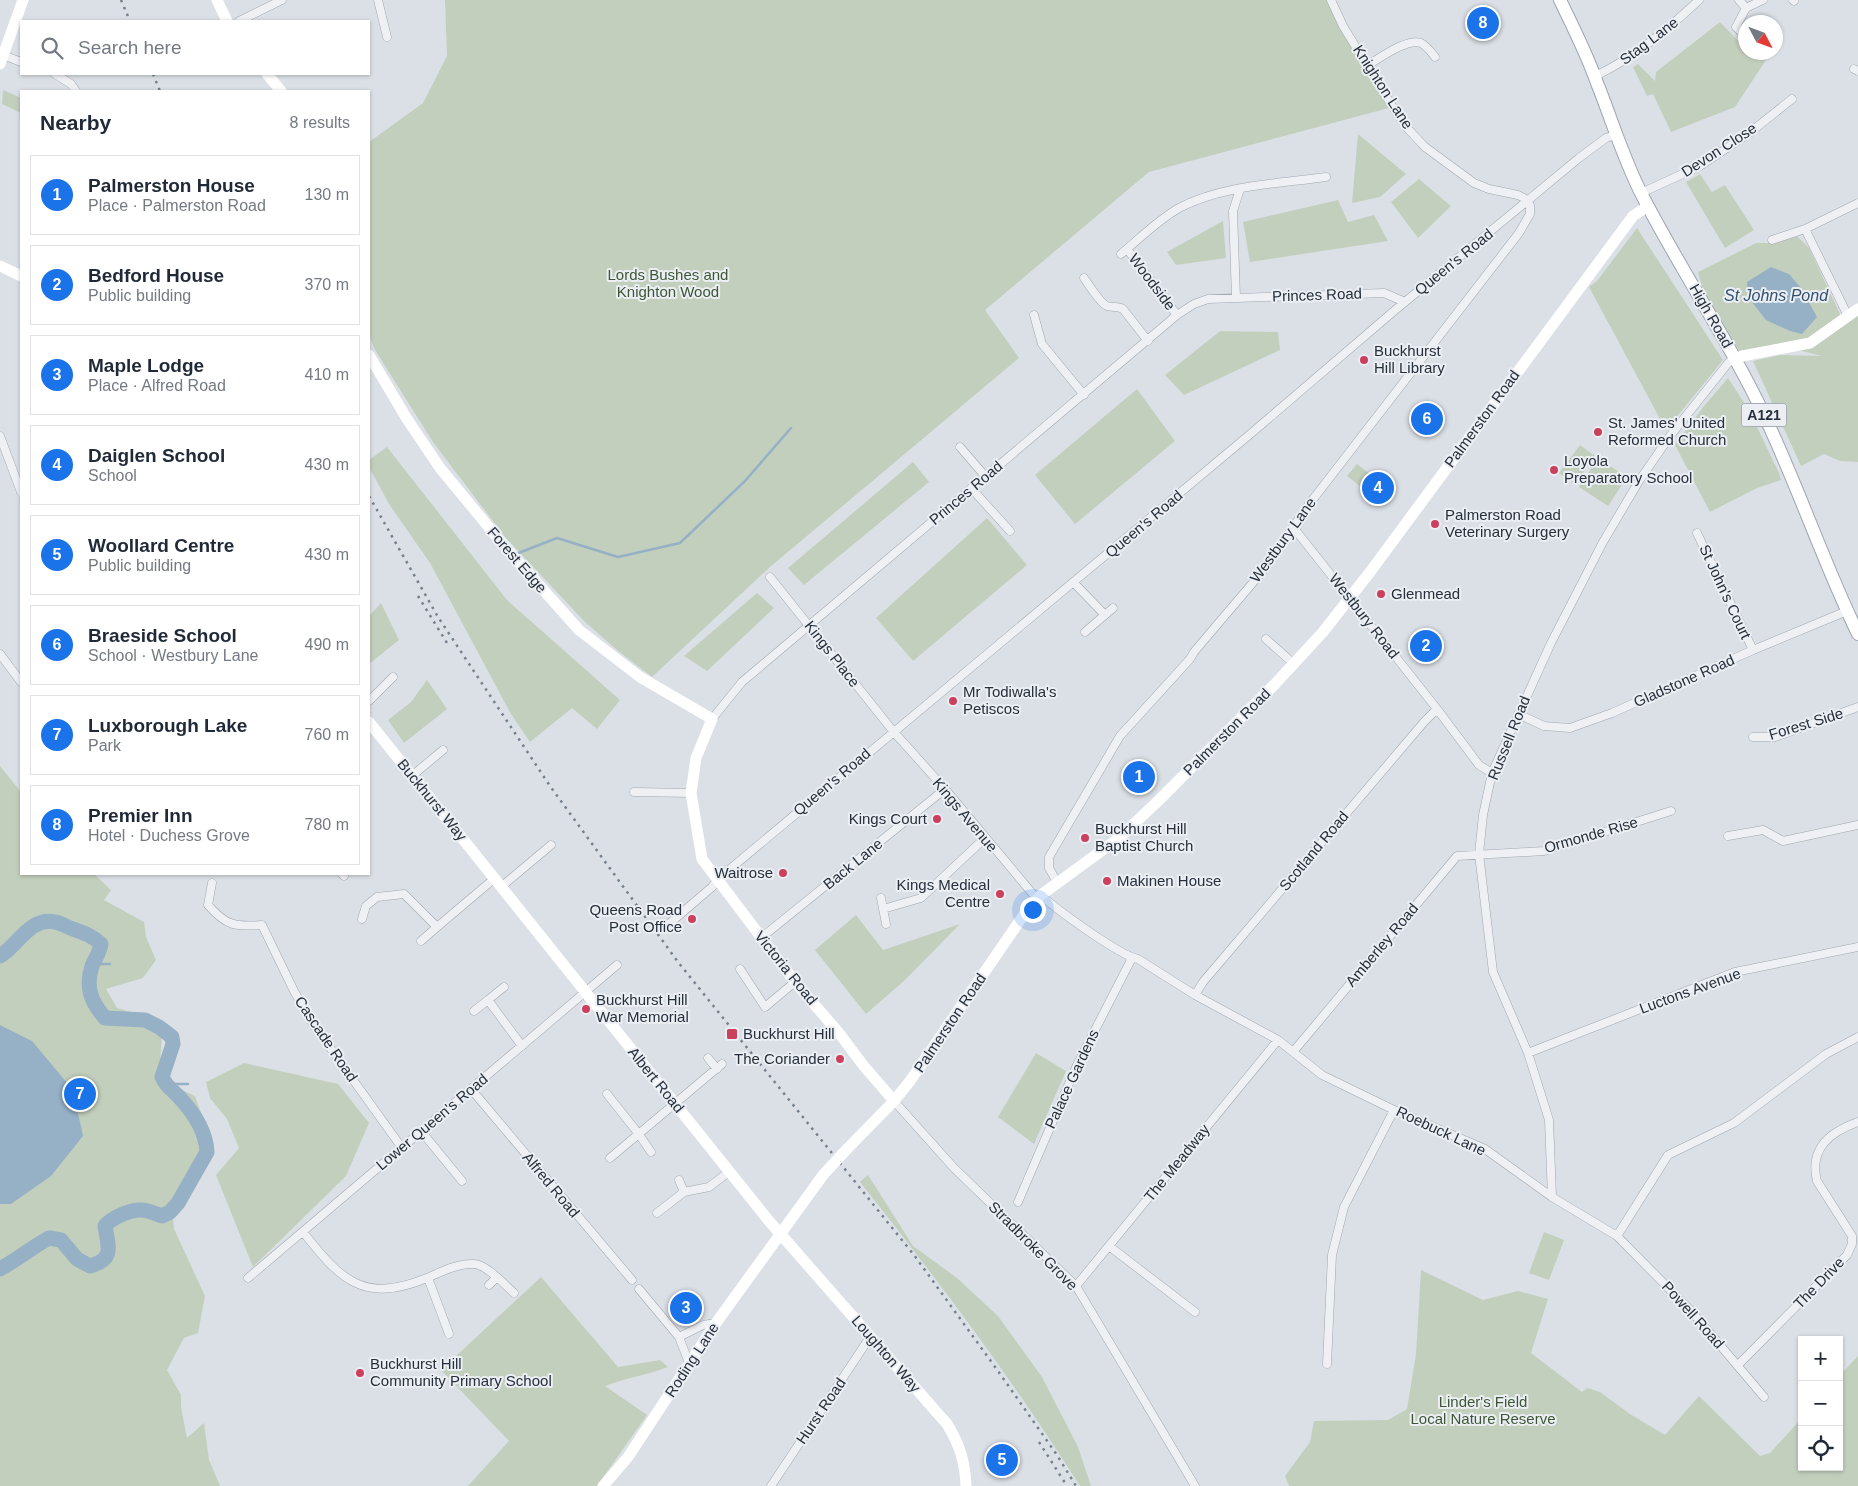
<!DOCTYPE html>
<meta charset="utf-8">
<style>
body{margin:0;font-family:Arial,sans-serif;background:#f2f2f3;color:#1f2937}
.controls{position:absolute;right:15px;bottom:15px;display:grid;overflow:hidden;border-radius:0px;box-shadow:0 1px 4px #0004}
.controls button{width:45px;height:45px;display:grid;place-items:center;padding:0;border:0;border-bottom:1px solid #e0e1e3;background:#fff;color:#1f2937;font:25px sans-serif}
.compass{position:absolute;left:1738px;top:15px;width:45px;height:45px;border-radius:50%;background:#fff;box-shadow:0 1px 4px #0004;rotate:131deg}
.you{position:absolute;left:1032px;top:909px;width:18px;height:18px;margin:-12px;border:4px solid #fff;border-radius:50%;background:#1a73e8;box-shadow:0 0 0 8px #1a73e833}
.badge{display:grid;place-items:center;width:32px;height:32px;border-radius:50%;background:#1a73e8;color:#fff;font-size:16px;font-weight:700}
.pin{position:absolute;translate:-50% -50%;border:2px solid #fff;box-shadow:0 1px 5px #0006}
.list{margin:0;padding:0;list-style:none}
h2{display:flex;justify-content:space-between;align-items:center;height:65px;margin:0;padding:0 20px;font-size:21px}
h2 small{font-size:16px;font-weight:400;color:#747a83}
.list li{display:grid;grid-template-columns:32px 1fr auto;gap:15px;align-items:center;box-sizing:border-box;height:80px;margin:0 10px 10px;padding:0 10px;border:1px solid #e0e1e3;border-radius:0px}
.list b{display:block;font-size:19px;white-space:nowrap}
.list p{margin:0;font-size:16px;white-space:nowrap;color:#747a83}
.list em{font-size:16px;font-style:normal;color:#747a83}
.icon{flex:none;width:28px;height:28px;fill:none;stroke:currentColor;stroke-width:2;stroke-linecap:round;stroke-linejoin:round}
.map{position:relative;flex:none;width:1858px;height:1486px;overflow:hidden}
.search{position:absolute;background:#fff;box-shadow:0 1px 4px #0004;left:20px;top:20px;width:350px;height:55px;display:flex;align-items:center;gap:12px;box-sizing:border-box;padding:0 18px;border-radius:0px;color:#747a83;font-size:19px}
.panel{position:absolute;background:#fff;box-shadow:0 1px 4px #0004;left:20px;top:90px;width:350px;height:785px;border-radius:0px}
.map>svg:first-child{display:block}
.green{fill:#c3cfbd}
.water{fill:#96b0c6}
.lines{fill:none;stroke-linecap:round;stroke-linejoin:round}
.stream{stroke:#96b0c6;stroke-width:2.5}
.river{stroke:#96b0c6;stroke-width:15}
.street-casing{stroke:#a1a7af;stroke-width:9}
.primary-casing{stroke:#9ba5b1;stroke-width:14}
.street{stroke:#eef0f4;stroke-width:8}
.secondary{stroke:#fff;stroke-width:11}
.primary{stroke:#fff;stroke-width:12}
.rail{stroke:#75808f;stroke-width:2.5;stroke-dasharray:2.5 5;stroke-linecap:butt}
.secondary-bridge{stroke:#fff;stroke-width:11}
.poi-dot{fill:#cb405d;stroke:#ebeff4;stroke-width:2}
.labels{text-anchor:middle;stroke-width:4;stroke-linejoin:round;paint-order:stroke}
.shield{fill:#ebeff4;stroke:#616972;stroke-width:1}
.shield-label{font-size:14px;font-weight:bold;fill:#262f3b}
.street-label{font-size:15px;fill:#262f3b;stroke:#ebeff4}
.park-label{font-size:15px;fill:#3c5733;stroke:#ebeff4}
.poi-label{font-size:15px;fill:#262f3b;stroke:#ebeff4;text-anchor:start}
.water-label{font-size:16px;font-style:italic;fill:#31506e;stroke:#ebeff4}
</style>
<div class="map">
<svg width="1858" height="1486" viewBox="0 0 1858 1486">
<rect width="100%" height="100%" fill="#dbe0e6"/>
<path class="green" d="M445,0H1328L1389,108L1149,172L985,310L1019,358L770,567L652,677L617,650L584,621L505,537L433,442L375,350L369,335V142L423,103L447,56Z
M1720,22L1745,48L1746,52L1768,57L1735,107L1671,132L1653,94L1647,96L1633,67L1638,64L1655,81L1656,72Z
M3,90L21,98V113L2,104Z
M1358,134L1406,174L1380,197L1352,203Z
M1700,174L1712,192L1725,185L1754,230L1725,248L1686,182Z
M1419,179L1451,206L1418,238L1391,202Z
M1338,200L1348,222L1374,215L1388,241L1250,262L1243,222Z
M1223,221L1226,258L1176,265L1167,252Z
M1637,228L1723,360L1666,430L1589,287L1597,281Z
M1796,235L1809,248L1841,316L1858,314V462L1840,461L1824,454L1801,466L1753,361L1780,355L1822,356L1786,347L1742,356L1703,290L1698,272L1756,243H1776Z
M1220,331L1278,332L1280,350L1184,395L1165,375Z
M1728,378L1749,410L1779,473L1781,480L1757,488L1710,512L1675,445L1704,406Z
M1137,389L1175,441L1075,524L1035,475Z
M1580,445L1595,456L1575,484L1559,473Z
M387,447L507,600L620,700L597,729L572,708L530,742L511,714L430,563L389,504L369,467V460Z
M1598,458L1627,477L1608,506L1579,487Z
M913,462L929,482L804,585L788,568Z
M1357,464L1379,481L1370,494L1347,476Z
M987,518L1027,565L913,661L876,618Z
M757,593L774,608L707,671L684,656Z
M381,603L399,640L369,664V616Z
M427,680L447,709L404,743L388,720L411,702Z
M0,766L21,792V874H94L111,890L104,900L144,922L146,937L156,960L143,978L106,989L117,1008L163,1021L160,1064L168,1083L195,1096L204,1121L205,1151L172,1201L174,1229L205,1296L198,1333L184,1338L167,1370L181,1395V1407L187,1438L204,1423L209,1460L220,1486H0Z
M856,915L883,950L960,924L905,980L866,1014L815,950Z
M1036,1053L1066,1071L1034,1144L998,1117Z
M244,1063L338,1084L369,1123L346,1176L253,1267L216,1175L239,1148L227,1119L210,1098L206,1082Z
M868,1175L913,1246L957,1278L998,1316L1042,1377L1078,1447L1091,1486H1080C1013,1380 938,1280 860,1182Z
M1544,1232L1564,1240L1549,1280L1529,1273Z
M1421,1270L1483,1300L1518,1291L1548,1299L1531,1353L1582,1392L1587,1388L1600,1392L1630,1414L1665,1435L1699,1396L1760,1456L1770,1453L1802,1418V1467H1839V1376L1858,1356V1486H1289L1285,1476L1310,1442L1314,1421L1388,1420L1407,1409L1416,1354Z
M541,1277L618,1367L660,1360L668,1367C647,1375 626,1378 605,1386L647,1415L597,1486H468L509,1441L441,1370Z"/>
<path class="water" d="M1771,267L1789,274L1801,288L1817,317L1802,334L1790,331L1766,320L1748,297L1747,282Z
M0,1025L32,1041L73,1090L83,1136L51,1176L11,1204H0Z"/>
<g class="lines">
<path class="stream" d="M516,554L557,538L618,557L680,543L745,481L791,428
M93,964H110
M165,1084H188"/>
<path class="river" d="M0,956C17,946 31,916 55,922C61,923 67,927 73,929C84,933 93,936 101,944C100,953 95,958 92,966C85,987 91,1002 105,1018L145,1020L159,1027L172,1037L173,1044L162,1077C167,1088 172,1089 180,1098C193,1112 206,1132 207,1152L178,1203L170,1212L162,1216C156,1214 148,1210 142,1210C131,1209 111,1218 105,1226C108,1247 115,1259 90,1266L77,1259L61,1240L49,1238C31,1248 18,1259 0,1269"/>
<g class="street-casing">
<path id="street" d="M378,0L387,37
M1739,0L1746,8L1763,0
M1793,0L1794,1
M239,21L282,0
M1746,37L1736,27L1746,8
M3,55L21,62
M1368,65C1380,58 1407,38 1421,43C1427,46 1431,52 1435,57
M1854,69L1858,71
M55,74L71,84L76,91
M1595,76C1634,58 1668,29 1699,0
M1641,193L1700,166L1748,134L1792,99
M1805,229L1848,316
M1772,240L1805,229L1858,203
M1127,249L1177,315
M1121,254C1139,239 1158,220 1179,208C1223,185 1277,184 1326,177
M1084,278C1089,285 1100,303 1107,306C1113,308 1118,306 1123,309L1148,341
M1236,298L1233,211L1240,189
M1034,315L1042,344L1084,395
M0,436L21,492
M960,447L985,476
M971,488L1010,531
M1293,527L1437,709L1479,765L1492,773
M1697,533L1753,650
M770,577L893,731L945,789L1037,899
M1074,583L1105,615
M1085,632L1113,608
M1266,639L1294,664
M0,654L21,682
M369,701L393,677
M1518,714L1544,726L1570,728L1612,713L1753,650L1847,611
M712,719L742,682L1177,315L1194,304L1208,299L1384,293L1405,302
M1753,737H1775L1858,707
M413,775L443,750
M634,792L691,793
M1728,836L1763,830L1783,841L1858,825
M342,874L344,876
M1057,882L1049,868V857L1120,736L1190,659L1194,652L1216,626L1262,572L1307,507L1519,233L1530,214V205L1524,198L1518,195L1489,189L1474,183L1425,147L1408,129L1394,109L1343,26L1331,0
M212,883L208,905C226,926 236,927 262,925L294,991L313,1024L402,1148
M501,887L551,845
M1041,895C1057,910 1119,955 1138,959L1195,995L1278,1040L1322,1075L1394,1110L1485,1149L1552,1197L1617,1236L1692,1312L1764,1397
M881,898L886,924
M883,909L921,898L985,838
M362,919L366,906L377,897L404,894L437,927L495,878
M670,923L712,887L718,879L1248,436L1394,311L1579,158L1606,138L1615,135
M761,938L945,789
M421,941L437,927
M740,969L765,1007L795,982
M1195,995L1203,982L1424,722L1437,709
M488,1000L504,987
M474,1011L488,1000L522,1046
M1293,1052L1457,856L1544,851L1671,811
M1528,1053L1735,972L1858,947
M708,1058L717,1069
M471,1089L632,1280
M607,1094L638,1133L651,1152
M894,1101L954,1168L1076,1286L1195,1486
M421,1131L462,1181
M610,1158L722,1064
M679,1180L684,1192
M1552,1197L1549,1120L1528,1053L1493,972L1479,854L1483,815L1492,773L1551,643L1603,542L1639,481L1670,436L1729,362L1736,359
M1018,1202L1077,1065L1132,958
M657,1213L684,1192L709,1187L730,1171
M303,1232C341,1280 363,1304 427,1278C441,1272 458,1263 474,1264C487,1265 504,1284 514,1293
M1617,1236L1668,1155L1734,1123L1826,1054L1858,1037
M1109,1246L1195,1312
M248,1278L617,965
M428,1278L449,1334
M489,1285L497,1277
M1076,1286L1278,1040
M639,1289L679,1337L689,1363
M679,1337L703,1325L716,1323
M1327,1364L1332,1255L1344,1207L1394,1110
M1738,1365L1847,1255L1852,1244V1236L1817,1181C1809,1148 1830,1132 1858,1122
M771,1486L870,1337"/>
</g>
<g class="primary-casing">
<path id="primary" d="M1560,0C1573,27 1587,54 1597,83C1612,120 1623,158 1642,195C1681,271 1730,342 1766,419C1799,489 1824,564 1858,634"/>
</g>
<use href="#street" class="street"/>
<path class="secondary" d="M217,0L227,21
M0,64L23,0
M267,74L281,91
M0,266L21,276
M369,355L407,419L440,468L506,548L579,630L640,677L712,719L696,758L691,793L702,859L795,982L839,1033L863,1065L894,1101
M1736,359L1742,356L1810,343L1858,309
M369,722L769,1221L947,1424C960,1445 965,1462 966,1486
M847,1149L894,1101L910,1081L1025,913L1041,895L1119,838L1157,802L1275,684L1323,632L1370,572L1633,216L1648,206
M603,1486L628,1457L716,1323L823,1175"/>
<use href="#primary" class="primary"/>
<path class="rail" d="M121,0L130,21
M153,74L160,91
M369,496L438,617L550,786L678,962L914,1255L998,1371L1057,1455L1076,1486
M418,596L447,643
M1039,1442L1067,1486"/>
<path class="secondary-bridge" d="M823,1175L847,1149"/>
</g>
<g class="poi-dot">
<circle cx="1364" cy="360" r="5"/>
<circle cx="1598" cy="432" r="5"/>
<circle cx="1554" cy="470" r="5"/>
<circle cx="1435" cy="524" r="5"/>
<circle cx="1381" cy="594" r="5"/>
<circle cx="953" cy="701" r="5"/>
<circle cx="937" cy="819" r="5"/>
<circle cx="1085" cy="838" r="5"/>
<circle cx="783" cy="873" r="5"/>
<circle cx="1107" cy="881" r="5"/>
<circle cx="1000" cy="894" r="5"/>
<circle cx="692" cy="919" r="5"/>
<circle cx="586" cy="1009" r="5"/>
<rect x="726" y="1028" width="12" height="12" rx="2.5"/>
<circle cx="840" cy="1059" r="5"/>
<circle cx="360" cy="1373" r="5"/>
</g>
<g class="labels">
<rect class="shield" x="1741.5" y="403.5" width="45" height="23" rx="4"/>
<g class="shield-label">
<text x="1764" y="420">A121</text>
</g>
<g class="street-label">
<text transform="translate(1649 41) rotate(-37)" y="5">Stag Lane</text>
<text transform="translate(1383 87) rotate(57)" y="5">Knighton Lane</text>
<text transform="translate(1719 150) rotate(-33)" y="5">Devon Close</text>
<text transform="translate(1454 262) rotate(-39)" y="5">Queen's Road</text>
<text transform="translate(1152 282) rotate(53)" y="5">Woodside</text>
<text transform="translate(1317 295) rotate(-2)" y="5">Princes Road</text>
<text transform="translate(1711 316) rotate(60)" y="5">High Road</text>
<text transform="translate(1482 419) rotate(-54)" y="5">Palmerston Road</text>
<text transform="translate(966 493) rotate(-40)" y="5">Princes Road</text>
<text transform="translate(1144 524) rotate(-40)" y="5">Queen's Road</text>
<text transform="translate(1283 540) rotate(-54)" y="5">Westbury Lane</text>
<text transform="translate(517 560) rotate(49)" y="5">Forest Edge</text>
<text transform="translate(1725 592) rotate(65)" y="5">St John's Court</text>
<text transform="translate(1364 616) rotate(52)" y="5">Westbury Road</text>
<text transform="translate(832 654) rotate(52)" y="5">Kings Place</text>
<text transform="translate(1684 681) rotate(-24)" y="5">Gladstone Road</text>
<text transform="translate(1806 724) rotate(-17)" y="5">Forest Side</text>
<text transform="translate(1227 732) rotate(-45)" y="5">Palmerston Road</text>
<text transform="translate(1509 738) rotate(-68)" y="5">Russell Road</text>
<text transform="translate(832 782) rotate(-40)" y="5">Queen's Road</text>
<text transform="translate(432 800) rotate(51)" y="5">Buckhurst Way</text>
<text transform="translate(965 815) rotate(50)" y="5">Kings Avenue</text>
<text transform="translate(1591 835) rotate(-16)" y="5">Ormonde Rise</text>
<text transform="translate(1314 851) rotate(-50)" y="5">Scotland Road</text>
<text transform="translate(853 864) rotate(-39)" y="5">Back Lane</text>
<text transform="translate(1382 945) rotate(-50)" y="5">Amberley Road</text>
<text transform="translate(786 968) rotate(51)" y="5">Victoria Road</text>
<text transform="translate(1690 991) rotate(-20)" y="5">Luctons Avenue</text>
<text transform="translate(950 1023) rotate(-56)" y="5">Palmerston Road</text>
<text transform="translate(326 1039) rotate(56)" y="5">Cascade Road</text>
<text transform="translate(1072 1079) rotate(-65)" y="5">Palace Gardens</text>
<text transform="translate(656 1080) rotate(51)" y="5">Albert Road</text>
<text transform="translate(432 1122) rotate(-40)" y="5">Lower Queen's Road</text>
<text transform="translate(1441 1131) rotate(25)" y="5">Roebuck Lane</text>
<text transform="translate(1177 1163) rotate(-51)" y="5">The Meadway</text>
<text transform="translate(551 1185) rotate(50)" y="5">Alfred Road</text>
<text transform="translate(1033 1246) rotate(45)" y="5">Stradbroke Grove</text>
<text transform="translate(1819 1283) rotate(-46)" y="5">The Drive</text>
<text transform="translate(1693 1315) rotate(48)" y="5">Powell Road</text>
<text transform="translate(886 1354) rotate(49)" y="5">Loughton Way</text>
<text transform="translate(692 1360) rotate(-57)" y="5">Roding Lane</text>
<text transform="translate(821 1411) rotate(-56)" y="5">Hurst Road</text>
</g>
<g class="park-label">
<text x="668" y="280">Lords Bushes and<tspan x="668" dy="17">Knighton Wood</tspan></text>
<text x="1483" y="1407">Linder's Field<tspan x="1483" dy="17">Local Nature Reserve</tspan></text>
</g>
<g class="poi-label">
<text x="1374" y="356">Buckhurst<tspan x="1374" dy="17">Hill Library</tspan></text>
<text x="1608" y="428">St. James' United<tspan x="1608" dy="17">Reformed Church</tspan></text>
<text x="1564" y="466">Loyola<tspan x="1564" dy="17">Preparatory School</tspan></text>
<text x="1445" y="520">Palmerston Road<tspan x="1445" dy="17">Veterinary Surgery</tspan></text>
<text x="1391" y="599">Glenmead</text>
<text x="963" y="697">Mr Todiwalla's<tspan x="963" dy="17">Petiscos</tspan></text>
<text x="927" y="824" text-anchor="end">Kings Court</text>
<text x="1095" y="834">Buckhurst Hill<tspan x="1095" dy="17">Baptist Church</tspan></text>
<text x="773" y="878" text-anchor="end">Waitrose</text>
<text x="1117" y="886">Makinen House</text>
<text x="990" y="890" text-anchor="end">Kings Medical<tspan x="990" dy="17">Centre</tspan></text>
<text x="682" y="915" text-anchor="end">Queens Road<tspan x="682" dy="17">Post Office</tspan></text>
<text x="596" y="1005">Buckhurst Hill<tspan x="596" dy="17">War Memorial</tspan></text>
<text x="743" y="1039">Buckhurst Hill</text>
<text x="830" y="1064" text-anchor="end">The Coriander</text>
<text x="370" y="1369">Buckhurst Hill<tspan x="370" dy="17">Community Primary School</tspan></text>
</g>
<g class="water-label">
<text x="1776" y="301">St Johns Pond</text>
</g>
</g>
</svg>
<div class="controls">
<button>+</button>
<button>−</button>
<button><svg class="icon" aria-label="locate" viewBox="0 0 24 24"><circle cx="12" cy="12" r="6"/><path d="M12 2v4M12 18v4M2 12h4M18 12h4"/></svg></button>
</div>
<svg class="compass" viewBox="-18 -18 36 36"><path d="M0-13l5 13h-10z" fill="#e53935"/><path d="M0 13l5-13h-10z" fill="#747a83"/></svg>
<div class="you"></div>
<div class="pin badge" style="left:1139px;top:777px">1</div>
<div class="pin badge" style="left:1426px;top:646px">2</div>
<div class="pin badge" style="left:686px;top:1308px">3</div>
<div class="pin badge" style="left:1378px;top:488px">4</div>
<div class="pin badge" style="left:1002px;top:1460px">5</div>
<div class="pin badge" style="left:1427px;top:419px">6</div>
<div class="pin badge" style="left:80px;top:1094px">7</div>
<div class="pin badge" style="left:1483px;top:23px">8</div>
<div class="search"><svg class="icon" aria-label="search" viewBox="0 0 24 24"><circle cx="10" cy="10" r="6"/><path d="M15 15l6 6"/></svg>Search here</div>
<section class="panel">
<h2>Nearby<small>8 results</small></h2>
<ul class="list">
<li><span class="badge">1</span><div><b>Palmerston House</b><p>Place · Palmerston Road</p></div><em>130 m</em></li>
<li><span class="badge">2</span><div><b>Bedford House</b><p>Public building</p></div><em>370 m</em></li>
<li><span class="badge">3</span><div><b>Maple Lodge</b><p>Place · Alfred Road</p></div><em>410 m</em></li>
<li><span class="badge">4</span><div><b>Daiglen School</b><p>School</p></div><em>430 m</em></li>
<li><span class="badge">5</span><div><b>Woollard Centre</b><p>Public building</p></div><em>430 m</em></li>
<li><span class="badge">6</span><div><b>Braeside School</b><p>School · Westbury Lane</p></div><em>490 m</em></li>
<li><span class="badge">7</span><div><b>Luxborough Lake</b><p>Park</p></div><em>760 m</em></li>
<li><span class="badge">8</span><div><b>Premier Inn</b><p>Hotel · Duchess Grove</p></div><em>780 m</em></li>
</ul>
</section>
</div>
